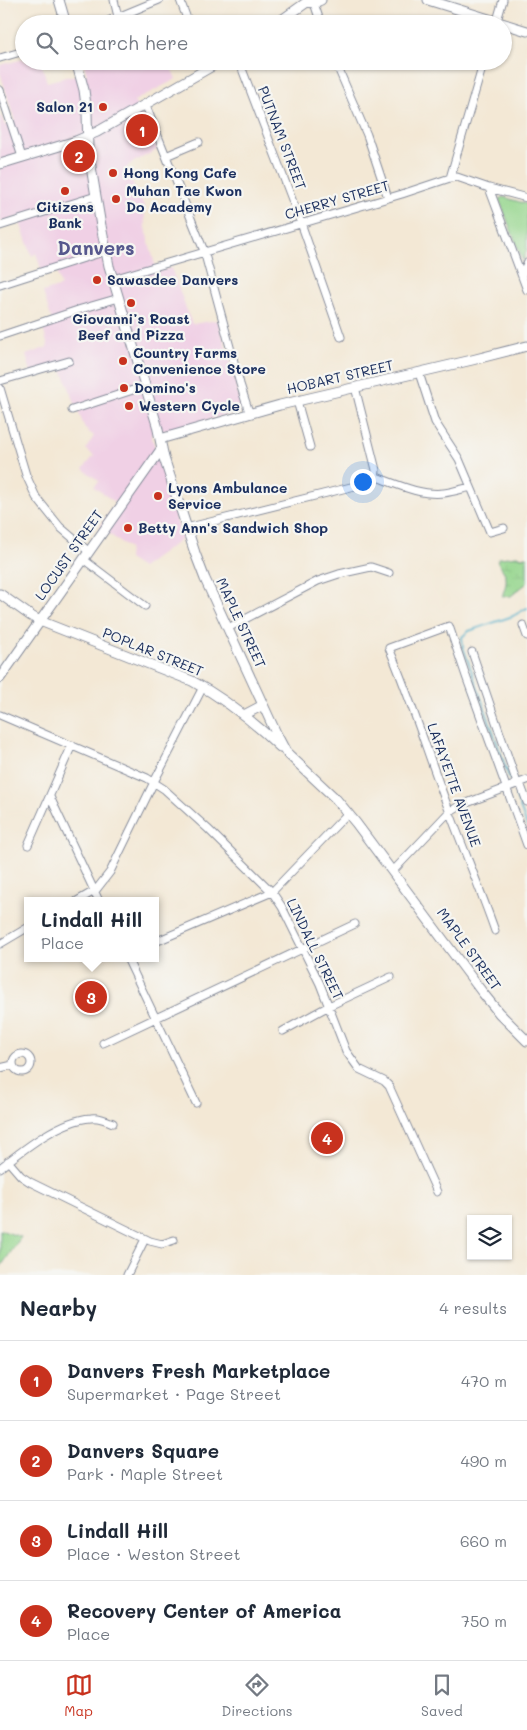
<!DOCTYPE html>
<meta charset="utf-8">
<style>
body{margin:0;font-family:Mali,sans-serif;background:#f2f2f3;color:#1f2937}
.controls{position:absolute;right:15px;bottom:15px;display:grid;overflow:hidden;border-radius:0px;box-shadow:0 1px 4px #0004}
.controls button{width:45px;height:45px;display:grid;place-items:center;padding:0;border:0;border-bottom:1px solid #e0e1e3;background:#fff;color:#1f2937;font:25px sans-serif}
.you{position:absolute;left:362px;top:481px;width:18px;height:18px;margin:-12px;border:4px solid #fff;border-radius:50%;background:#1a73e8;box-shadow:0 0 0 8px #1a73e833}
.badge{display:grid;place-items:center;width:32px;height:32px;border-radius:50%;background:#c8321e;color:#fff;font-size:16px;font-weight:700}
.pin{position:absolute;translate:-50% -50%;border:2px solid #fff;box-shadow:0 1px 5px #0006}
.popup{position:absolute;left:24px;top:897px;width:135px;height:65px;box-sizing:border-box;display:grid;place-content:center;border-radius:0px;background:#fff;filter:drop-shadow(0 1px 4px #0005);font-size:16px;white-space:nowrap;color:#747a83}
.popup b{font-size:19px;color:#1f2937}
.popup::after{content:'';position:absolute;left:50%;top:100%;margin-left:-10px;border:10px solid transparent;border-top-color:#fff}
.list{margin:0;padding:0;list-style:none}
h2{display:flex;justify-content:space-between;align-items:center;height:65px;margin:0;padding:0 20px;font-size:21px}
h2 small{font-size:16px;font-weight:400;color:#747a83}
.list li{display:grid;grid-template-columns:32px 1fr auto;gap:15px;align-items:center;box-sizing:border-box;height:80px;padding:0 20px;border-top:1px solid #e0e1e3}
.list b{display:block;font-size:19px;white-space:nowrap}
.list p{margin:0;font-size:16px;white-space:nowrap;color:#747a83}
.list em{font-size:16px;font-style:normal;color:#747a83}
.icon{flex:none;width:28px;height:28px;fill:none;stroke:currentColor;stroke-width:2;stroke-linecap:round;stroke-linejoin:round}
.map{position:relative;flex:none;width:527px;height:1275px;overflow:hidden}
.search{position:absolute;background:#fff;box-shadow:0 1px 4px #0004;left:15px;right:15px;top:15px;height:55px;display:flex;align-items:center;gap:12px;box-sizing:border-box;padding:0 18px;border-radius:28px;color:#747a83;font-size:19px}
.sheet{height:385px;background:#fff}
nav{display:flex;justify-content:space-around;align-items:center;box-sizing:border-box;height:70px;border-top:1px solid #e0e1e3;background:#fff;font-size:14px;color:#747a83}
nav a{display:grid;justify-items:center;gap:2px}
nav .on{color:#c8321e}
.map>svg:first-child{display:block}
.built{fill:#f0d0e5}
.wetland{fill:url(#wetland-marsh);stroke:#588275}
.park{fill:#94d58c;stroke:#588275}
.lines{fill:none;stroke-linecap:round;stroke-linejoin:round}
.stream{stroke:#48acc7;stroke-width:2}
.minor-casing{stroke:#878c9a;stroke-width:9}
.major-casing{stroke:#878c9a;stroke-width:11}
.minor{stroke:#fff;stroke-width:7}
.major{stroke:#fff;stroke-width:9}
.poi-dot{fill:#c8321e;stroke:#f6f6f2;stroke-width:2}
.labels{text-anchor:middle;stroke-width:4.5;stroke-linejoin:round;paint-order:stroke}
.poi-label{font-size:14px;font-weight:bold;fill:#1b2f5e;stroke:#f6f6f2;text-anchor:start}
.street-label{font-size:14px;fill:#1b2f5e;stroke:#f6f6f2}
.district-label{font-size:19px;font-weight:bold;fill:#56588d;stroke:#f6f6f2}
</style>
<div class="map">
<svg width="527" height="1275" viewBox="0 0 527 1275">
<defs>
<pattern id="wetland-marsh" width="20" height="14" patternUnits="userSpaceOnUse" patternTransform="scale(1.25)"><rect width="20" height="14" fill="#94d58c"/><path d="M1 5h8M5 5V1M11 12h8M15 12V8" fill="none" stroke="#7fb77b"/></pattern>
</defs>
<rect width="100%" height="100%" fill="#f6f6f2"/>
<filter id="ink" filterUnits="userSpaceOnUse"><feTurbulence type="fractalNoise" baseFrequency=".02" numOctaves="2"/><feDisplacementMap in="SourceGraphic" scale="10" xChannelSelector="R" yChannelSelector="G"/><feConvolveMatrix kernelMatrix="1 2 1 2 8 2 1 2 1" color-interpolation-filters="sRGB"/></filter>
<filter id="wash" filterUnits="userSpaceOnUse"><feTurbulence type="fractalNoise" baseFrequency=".0096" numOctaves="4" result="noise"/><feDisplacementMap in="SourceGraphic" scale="20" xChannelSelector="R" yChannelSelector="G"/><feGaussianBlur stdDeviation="1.12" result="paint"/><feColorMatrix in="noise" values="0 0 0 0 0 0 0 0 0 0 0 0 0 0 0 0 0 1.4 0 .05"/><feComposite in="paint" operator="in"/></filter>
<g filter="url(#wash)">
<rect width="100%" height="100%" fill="#f3e8d5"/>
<path class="built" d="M24,59V61H41L47,82L70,76L87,75L83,61H168L176,79L134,101L142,116L144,118H150L157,150L130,164L126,169L144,206L145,228L157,272L171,268L192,324L218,320L236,383L241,410L240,412L151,434L182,539L142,568L128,559L129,548L99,527L116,503L94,487L99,481L83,469L94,456L86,449L94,436L85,429L60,364L31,372L26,355L48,347L43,328L53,324L43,292L61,286L56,271L54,268L42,272L36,253L32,256L18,217L0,222V116H1L5,126L15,121L0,72V65Z"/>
<path class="wetland" d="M516,556L527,557V583L511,596L502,597C504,589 509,581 504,572C501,567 499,565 497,560L500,558Z"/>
<path class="park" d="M503,197L527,204V249L523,261L499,199Z
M0,1230L21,1237L0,1268Z"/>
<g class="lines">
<path class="stream" d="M510,780L463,647L462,637L469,631L513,616L527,608
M516,796L527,826"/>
</g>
</g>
<g filter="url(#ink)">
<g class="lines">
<g class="minor-casing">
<path id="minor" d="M114,0L118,17
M180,0L189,24
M314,3L321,24
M101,24L159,0
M496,24L503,0
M0,58L24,51
M239,61L301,223L341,337
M335,61L367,135L388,198
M0,90L22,157
M146,106L204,251L240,384L248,409L251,413
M166,156L199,142
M450,178L457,177L489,188L527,290
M489,188L527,198
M0,226L96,196
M522,275L527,263
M113,279L402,194L450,178L484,61
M0,285L106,251
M0,336L81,309L119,298
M419,373L435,422L459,459L490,532L504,528
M0,381L69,361
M0,388L26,475L36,497L60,527L88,551
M297,401L310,447
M72,410L145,386
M374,476C396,484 421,496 444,493C453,492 462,489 471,487
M186,528L363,484C370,482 376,478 376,470L355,387
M83,559L145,606
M523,625L527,636
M228,628L318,581L339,574L371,567L389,573
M472,652L517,783
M0,715L147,778L164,789L208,829L272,892L282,907L320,984L346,1051L359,1069L384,1081L389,1086L437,1192
M520,783L527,802
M50,797L99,901
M28,845L72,745
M393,871L449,812L459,806L527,780
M77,901L96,890L110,872L154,782L203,687
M495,931C481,891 465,853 450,813C429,758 412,702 389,648L449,626L467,679L527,845
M155,942L272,892L348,813
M0,944L27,928
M127,958L196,1103
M283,1031L329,1006L391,977
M103,1043L355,924
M13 1063a9 9 0 1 1 18 0a9 9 0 1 1-18 0Z
M0,1068L13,1065
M8,1161L21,1176L30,1182L150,1241L162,1244L174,1240
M0,1168C24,1149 60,1120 91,1118C99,1117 106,1120 113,1123
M127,1275L145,1239"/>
</g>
<g class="major-casing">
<path id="major" d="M59,0L66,24
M428,0L527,31
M276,24L307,2L314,3L321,0
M76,61L84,90L87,113L88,149L101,226L109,266L157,425L164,458L195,553L205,579L276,733L286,752L336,799L356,823L482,992L499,1013L527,1041
M0,164L76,141L97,132L221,61
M160,439L280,405L472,360L527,346
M0,594L31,616L40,621L192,681C225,699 253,721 280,747
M0,678L162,448
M244,715L263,705"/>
</g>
<use href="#minor" class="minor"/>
<use href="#major" class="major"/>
</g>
</g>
<g class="poi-dot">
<circle cx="103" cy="107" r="5"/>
<circle cx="113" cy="173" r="5"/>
<circle cx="65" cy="191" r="5"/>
<circle cx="116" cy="199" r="5"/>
<circle cx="97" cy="280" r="5"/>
<circle cx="131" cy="303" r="5"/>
<circle cx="123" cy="361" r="5"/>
<circle cx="124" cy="388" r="5"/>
<circle cx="129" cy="406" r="5"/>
<circle cx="158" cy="496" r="5"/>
<circle cx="128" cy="528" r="5"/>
</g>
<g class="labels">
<g class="poi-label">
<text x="93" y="112" text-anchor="end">Salon 21</text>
<text x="123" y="178">Hong Kong Cafe</text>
<text x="126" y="196">Muhan Tae Kwon<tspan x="126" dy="16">Do Academy</tspan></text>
<text x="65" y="212" text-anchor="middle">Citizens<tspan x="65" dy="16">Bank</tspan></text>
<text x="107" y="285">Sawasdee Danvers</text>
<text x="131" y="324" text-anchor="middle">Giovanni’s Roast<tspan x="131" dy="16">Beef and Pizza</tspan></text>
<text x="133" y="358">Country Farms<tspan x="133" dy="16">Convenience Store</tspan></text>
<text x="134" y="393">Domino's</text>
<text x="139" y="411">Western Cycle</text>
<text x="168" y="493">Lyons Ambulance<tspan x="168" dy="16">Service</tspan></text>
<text x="138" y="533">Betty Ann's Sandwich Shop</text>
</g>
<g class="street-label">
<text transform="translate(282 138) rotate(69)" y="5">PUTNAM STREET</text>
<text transform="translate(337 200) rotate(-16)" y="5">CHERRY STREET</text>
<text transform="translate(340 377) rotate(-13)" y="5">HOBART STREET</text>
<text transform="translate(69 555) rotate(-55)" y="5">LOCUST STREET</text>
<text transform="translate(241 623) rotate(65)" y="5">MAPLE STREET</text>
<text transform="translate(153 652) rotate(22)" y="5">POPLAR STREET</text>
<text transform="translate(454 785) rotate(70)" y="5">LAFAYETTE AVENUE</text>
<text transform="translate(315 949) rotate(64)" y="5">LINDALL STREET</text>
<text transform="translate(469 949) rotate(54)" y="5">MAPLE STREET</text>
</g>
<g class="district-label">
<text x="96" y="255">Danvers</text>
</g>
</g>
</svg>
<div class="controls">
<button><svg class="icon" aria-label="layers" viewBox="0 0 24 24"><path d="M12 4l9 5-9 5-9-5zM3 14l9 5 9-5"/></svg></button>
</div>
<div class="you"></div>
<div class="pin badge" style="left:142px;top:130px">1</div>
<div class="pin badge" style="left:79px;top:156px">2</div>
<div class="pin badge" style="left:91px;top:997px">3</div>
<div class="popup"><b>Lindall Hill</b>Place</div>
<div class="pin badge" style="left:327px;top:1138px">4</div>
<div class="search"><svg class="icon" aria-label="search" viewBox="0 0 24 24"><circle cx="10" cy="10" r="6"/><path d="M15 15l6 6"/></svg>Search here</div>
</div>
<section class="sheet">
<h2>Nearby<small>4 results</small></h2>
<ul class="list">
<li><span class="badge">1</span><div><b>Danvers Fresh Marketplace</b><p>Supermarket · Page Street</p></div><em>470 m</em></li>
<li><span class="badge">2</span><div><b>Danvers Square</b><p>Park · Maple Street</p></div><em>490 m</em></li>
<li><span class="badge">3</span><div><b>Lindall Hill</b><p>Place · Weston Street</p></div><em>660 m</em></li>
<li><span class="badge">4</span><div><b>Recovery Center of America</b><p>Place</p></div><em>750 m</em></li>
</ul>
</section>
<nav>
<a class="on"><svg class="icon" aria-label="map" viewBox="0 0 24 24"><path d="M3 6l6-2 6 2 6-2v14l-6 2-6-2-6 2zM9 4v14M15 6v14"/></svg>Map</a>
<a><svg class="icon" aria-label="directions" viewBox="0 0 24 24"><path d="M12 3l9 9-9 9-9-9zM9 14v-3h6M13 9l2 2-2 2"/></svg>Directions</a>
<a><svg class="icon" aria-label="saved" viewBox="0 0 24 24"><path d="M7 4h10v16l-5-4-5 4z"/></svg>Saved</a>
</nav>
